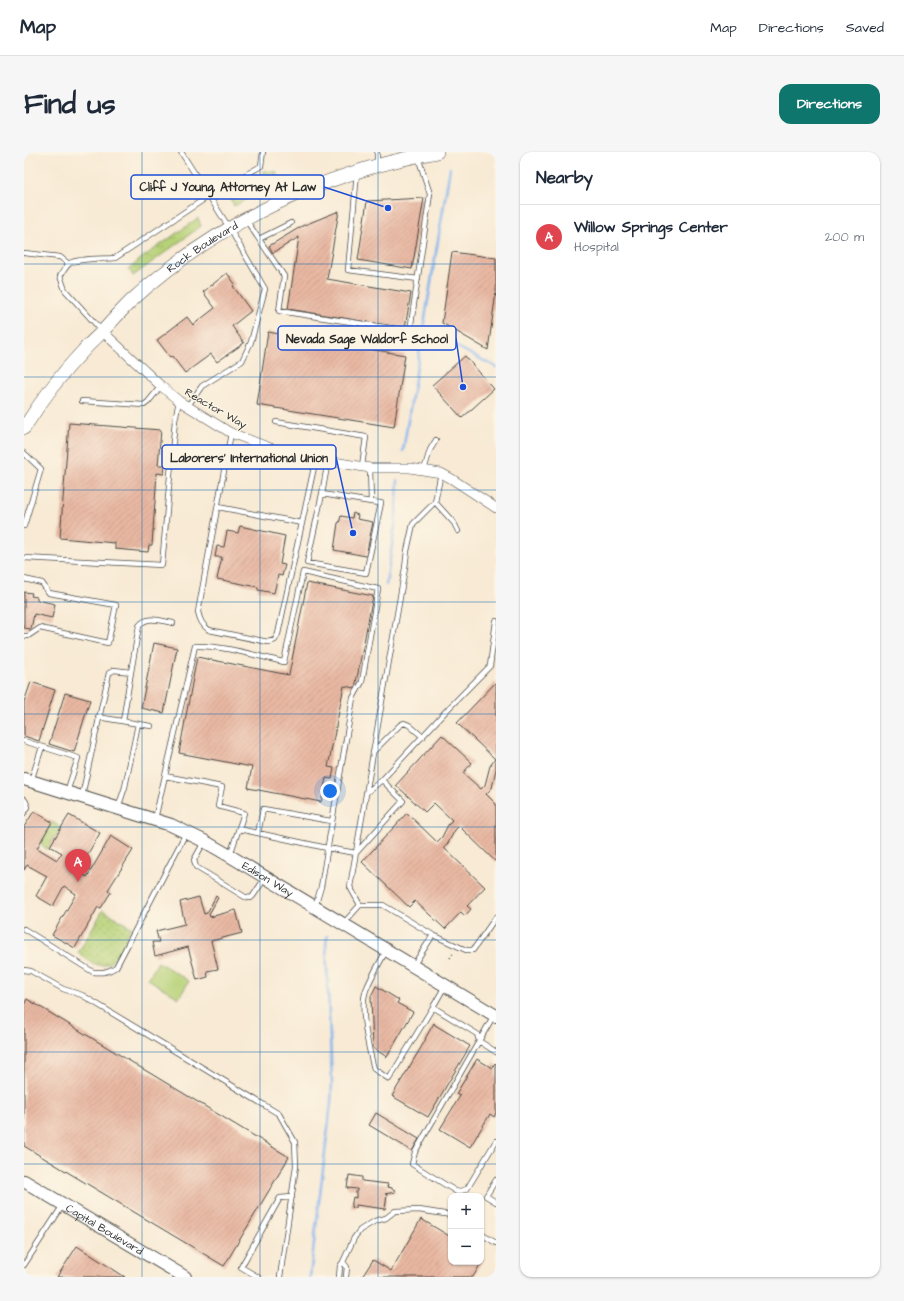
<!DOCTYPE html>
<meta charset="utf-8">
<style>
body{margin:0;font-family:"Architects Daughter",sans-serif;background:#f6f6f7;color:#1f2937}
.controls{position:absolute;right:12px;bottom:12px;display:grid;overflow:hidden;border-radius:8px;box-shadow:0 1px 3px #0004}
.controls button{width:36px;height:36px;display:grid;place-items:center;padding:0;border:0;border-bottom:1px solid #e0e1e3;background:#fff;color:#1f2937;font:20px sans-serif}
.you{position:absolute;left:306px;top:639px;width:14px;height:14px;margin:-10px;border:3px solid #fff;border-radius:50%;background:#1a73e8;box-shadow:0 0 0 6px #1a73e833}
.badge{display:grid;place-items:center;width:26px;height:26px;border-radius:50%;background:#0f766e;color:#fff;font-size:13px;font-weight:700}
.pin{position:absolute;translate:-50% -33px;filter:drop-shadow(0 1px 2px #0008)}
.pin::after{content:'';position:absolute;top:21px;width:14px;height:12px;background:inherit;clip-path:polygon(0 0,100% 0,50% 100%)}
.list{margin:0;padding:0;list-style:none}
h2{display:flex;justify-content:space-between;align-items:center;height:52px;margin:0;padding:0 16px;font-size:17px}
h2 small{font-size:13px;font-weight:400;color:#747a83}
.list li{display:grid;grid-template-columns:26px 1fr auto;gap:12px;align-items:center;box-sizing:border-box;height:64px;padding:0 16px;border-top:1px solid #e0e1e3}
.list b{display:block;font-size:15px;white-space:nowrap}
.list p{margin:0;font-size:13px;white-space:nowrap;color:#747a83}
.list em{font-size:13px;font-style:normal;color:#747a83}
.map{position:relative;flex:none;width:472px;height:1125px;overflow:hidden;border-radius:12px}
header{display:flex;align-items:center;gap:24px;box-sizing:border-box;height:56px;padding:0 20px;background:#fff;border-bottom:1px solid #e0e1e3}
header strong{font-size:19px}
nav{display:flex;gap:22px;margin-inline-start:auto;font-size:14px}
.intro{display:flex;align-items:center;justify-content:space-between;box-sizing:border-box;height:96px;padding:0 24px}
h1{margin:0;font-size:28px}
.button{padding:10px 18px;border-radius:12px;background:#0f766e;color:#fff;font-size:14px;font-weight:700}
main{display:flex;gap:24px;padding:0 24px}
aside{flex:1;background:#fff;border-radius:12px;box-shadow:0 1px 3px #0004}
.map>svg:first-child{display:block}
.grass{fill:url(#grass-tufts);stroke:#707e51}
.park{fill:url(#park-dots);stroke:#707e51}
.pitch{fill:#b6d177;stroke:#707e51}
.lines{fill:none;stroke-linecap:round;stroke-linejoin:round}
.stream{stroke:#83b3ee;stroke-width:2.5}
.building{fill:url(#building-hatch)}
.service-casing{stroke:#4a4844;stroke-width:6}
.minor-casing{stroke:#4a4844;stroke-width:10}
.tertiary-casing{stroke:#4a4844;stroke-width:14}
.secondary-casing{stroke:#4a4844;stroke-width:14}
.path{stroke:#4a4844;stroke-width:1.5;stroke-dasharray:1 3;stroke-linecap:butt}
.service{stroke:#fff;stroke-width:4.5}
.minor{stroke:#fff;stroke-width:9}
.tertiary{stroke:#fff;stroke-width:12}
.secondary{stroke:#fff;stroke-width:13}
.grid{fill:none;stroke:#1f6fb2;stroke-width:1;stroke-opacity:0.55}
.labels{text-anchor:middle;stroke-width:3;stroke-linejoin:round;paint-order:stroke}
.street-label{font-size:11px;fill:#2b2b2b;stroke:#fcf5e5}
.leader{fill:none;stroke:#1d4ed8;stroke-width:1.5}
.callout-dot{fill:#1d4ed8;stroke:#fcf5e5;stroke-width:1.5}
.callout{fill:#fcf5e5;stroke:#1d4ed8;stroke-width:1.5}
.callout-label{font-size:12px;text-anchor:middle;font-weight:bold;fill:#2b2b2b}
</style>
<header>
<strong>Map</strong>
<nav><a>Map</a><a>Directions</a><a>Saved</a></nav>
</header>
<div class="intro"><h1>Find us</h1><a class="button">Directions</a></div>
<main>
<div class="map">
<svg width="472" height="1125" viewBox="0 0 472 1125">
<defs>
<pattern id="grass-tufts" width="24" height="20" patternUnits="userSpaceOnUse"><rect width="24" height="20" fill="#b6d177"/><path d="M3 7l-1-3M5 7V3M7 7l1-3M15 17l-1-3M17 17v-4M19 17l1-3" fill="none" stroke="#9db467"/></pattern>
<pattern id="park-dots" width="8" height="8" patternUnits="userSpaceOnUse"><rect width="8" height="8" fill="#b6d177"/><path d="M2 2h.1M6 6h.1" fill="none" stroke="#9db467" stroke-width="1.8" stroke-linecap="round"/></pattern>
<pattern id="building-hatch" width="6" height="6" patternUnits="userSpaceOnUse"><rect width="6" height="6" fill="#e8b8a2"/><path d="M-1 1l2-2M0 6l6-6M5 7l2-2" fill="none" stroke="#c79e8c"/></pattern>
</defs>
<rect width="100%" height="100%" fill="#fcf5e5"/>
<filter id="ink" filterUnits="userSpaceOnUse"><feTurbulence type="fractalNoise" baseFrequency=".025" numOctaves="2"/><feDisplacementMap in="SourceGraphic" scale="8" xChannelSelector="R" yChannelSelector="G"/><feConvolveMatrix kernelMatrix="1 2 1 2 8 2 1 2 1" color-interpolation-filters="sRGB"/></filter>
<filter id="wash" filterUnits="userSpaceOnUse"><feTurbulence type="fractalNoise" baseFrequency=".012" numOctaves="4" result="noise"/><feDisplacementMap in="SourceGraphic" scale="16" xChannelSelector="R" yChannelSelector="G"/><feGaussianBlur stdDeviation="0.9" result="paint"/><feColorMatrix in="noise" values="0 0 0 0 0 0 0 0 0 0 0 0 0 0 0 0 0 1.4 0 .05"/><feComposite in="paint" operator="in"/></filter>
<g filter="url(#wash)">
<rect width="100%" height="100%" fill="#f8ead4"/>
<path class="grass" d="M240,19L253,20L250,37L239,39L210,54L207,47L243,28L239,20Z
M174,66L177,74L109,124L105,117L119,105Z"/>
<path class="park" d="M28,670L37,675L26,693L27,694L25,696L22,697L16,691Z
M79,758L107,775C101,788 94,814 76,813C69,813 60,805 54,801Z"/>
<path class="pitch" d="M134,810L165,829L155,846L124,827Z"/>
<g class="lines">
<path class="stream" d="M400,178L472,215
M379,299L426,16
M362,433L372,367L374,328
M286,1125L307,951L308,931L302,793L303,784"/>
</g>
<g id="blocks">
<path class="building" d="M400,46L388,117L334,108L343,49Z
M315,59L303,127L387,141L381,176L264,157L275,85L249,101L245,94L278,74Z
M428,100L472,106V140L464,198L418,171Z
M203,121L211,132L209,134L227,159L208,174L220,191L193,210L187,202L161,221L148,204L146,205L133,188L163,165L169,173L191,156L179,140Z
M244,180L381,203L370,275L233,253Z
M441,204L470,237L438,266L408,233Z
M45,271L137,278L134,313H141L140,322L133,321L128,393H125L124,400L91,397V391L36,386Z
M329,361L334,363L333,367L349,370L342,404L310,398L314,371H315L317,364L328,366Z
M216,374L261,384L256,412L261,413L258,424L254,423L250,441L234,438V435L193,427L198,405H191L193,394L200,395L203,379L214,381Z
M283,431L349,444L331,536L320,534L304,615L310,616L308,627L302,626L297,650L224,636L228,615L155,601L173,505L265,523Z
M0,440L8,441L7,444L13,445V448L31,452L28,466L10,462L7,477L0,476Z
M130,491L153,496L140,561L117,556Z
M7,530L31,538L15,589L0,584V550Z
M472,530V617L468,636L462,642L472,652V710L435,674L431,678L424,691L420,696L461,735L443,754L447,757L441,764L437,760L421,777L391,749L385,755L338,710L383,661L413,690L418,685L424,673L428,668L410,651L401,660L372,633L418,583L448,611L439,621L457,637L461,633L466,614L471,607L433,571Z
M41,541L66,548L50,600L25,592Z
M10,659L28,670L13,696L33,708L38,701L26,694L45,663L76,681L58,712L55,710L50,718L63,725L87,684L109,698L84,738L87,740L77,756L74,755L51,796L28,783L52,742L40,734L29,754L12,744L23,724L3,713L0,718V675Z
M192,744L194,746L185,762L186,765L212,758L218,781L187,789L194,817L183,819L184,825L173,828L164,795L131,804L128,790H135L132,779L161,772L156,750L175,745L180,762L183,761Z
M352,834L375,848L373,851L389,860L363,905L349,896L347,844Z
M3,847L265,1005L200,1114L0,994V853Z
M410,871L411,873L446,894L404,965L368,944L402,887H401Z
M453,907L468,916L471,911L472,912V961L470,965L466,962L446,995L416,977L436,944L432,942Z
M352,961L395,987L388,999L345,973Z
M325,1023L338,1025V1029L364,1032L363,1035L368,1036V1037L371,1038V1040L361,1042H363L361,1057L332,1053V1056H327L329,1045L332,1046V1039H333V1037L323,1036Z
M397,1067L427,1085V1110H457V1104L460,1106L449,1125H338L349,1108L367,1119Z
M53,1094L101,1125H33Z"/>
</g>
</g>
<g filter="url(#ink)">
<use href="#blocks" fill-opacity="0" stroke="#4a4844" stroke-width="1"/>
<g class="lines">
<g class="service-casing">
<path id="service" d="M157,0L185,44L237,14L239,0
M353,0V12
M333,21L324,118L394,127
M222,68L260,124L255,159L386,179L406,42L394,5
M235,87L267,71
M0,101L36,105L45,112
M78,179L41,138L36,124C39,120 42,114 46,111C55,106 79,107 91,106L185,44L206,77L241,137L227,190L218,209L178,234L163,255
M58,249L120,253L124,250L137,234
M252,270L342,285L338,314
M207,281L174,460C176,468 178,473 185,478L244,490L251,488L254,482L292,306
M0,301L17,317L0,374
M304,309L298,342L347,350L346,316
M400,318L406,298L412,288
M417,321L411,350L430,371L434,379
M298,342L283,411L342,421L357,351L347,350
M194,355L278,371
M0,406L138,413L151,268L155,249
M0,427L18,431L25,441L92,453L84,491L16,476L4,484H0
M74,565L127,574
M99,569L107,520
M0,589L54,606L43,640
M349,600L376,573L380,571L385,573L399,585
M141,624L198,635L194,654L220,661L206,703
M7,629L18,595
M342,641L358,628L422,559L466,514L472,469
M58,644L85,521L90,518L107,520L115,474C123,463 137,469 149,471
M0,647L2,650L4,655L0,661
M94,656L101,635L114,572
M131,667L171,494C199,493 232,504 260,510L279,420L354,437L338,530L329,546L297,735L291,755
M215,677L303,696L332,701L379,649L358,628
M234,681L239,657L307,669
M180,690L170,708L172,715L221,745L227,746L229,744L241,726
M336,753L326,735L381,416L383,399L389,372L411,350
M319,772L336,753H359L409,783L389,814
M0,777L69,820C79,821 84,820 92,815L162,681
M409,783L442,798H449L472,765
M362,799C355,812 347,825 342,838C335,857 345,898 350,917L365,927L409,855
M0,818L7,819L39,837L58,843L255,962L271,990L272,1014L256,1125
M421,834L409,855L453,882L455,889L472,900
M470,863L391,1000L388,1012L433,1040L443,1037L472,989
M472,1028L462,1044L472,1050
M457,1082L472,1091
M319,1110L330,1086L336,1078L351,1069L362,1066L371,1059L395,1058L427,1063
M0,1113L39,1053
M234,1125L217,1115L256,1046L268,1045
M315,1125L316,1114L319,1110L323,1115L322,1125"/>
</g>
<g class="minor-casing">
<path id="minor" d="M78,179L137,234L155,249L207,281L249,297L304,309L346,316H386L417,321L428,327L472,356"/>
</g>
<g class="tertiary-casing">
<g id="tertiary">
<path id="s1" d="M0,627L147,673L180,689L206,704L472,864"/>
<path id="s2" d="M0,1029L161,1125"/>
</g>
</g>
<g class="secondary-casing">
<g id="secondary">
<path id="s3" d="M0,276C17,249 37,222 59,199C65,192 72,186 78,180C88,169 97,159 107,149C192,71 300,20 413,0"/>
</g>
</g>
<path class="path" d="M426,806L430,800"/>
<use href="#service" class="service"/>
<use href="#minor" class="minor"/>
<use href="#tertiary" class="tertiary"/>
<use href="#secondary" class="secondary"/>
</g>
</g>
<path class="grid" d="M118,0V1125M236,0V1125M354,0V1125M0,112H472M0,225H472M0,338H472M0,450H472M0,562H472M0,675H472M0,788H472M0,900H472M0,1012H472"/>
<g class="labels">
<g class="street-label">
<text dy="4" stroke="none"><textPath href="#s3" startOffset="256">Rock Boulevard</textPath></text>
<text transform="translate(192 256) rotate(30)" y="4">Reactor Way</text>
<text dy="4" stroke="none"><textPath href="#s1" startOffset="265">Edison Way</textPath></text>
<text dy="4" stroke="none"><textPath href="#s2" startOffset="94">Capital Boulevard</textPath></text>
</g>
</g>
<path class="leader" d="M364 56L300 35M439 235L432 186M329 381L312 305"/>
<g class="callout-dot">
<circle cx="364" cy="56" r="4"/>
<circle cx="439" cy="235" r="4"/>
<circle cx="329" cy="381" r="4"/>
</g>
<g class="callout">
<rect x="107" y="23" width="193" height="24" rx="4"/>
<rect x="254" y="174" width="178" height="24" rx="4"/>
<rect x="138" y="293" width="174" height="24" rx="4"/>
</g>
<g class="callout-label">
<text x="204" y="39">Cliff J Young, Attorney At Law</text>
<text x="343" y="191">Nevada Sage Waldorf School</text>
<text x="225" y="310">Laborers' International Union</text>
</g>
</svg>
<div class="controls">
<button>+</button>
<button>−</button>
</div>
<div class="you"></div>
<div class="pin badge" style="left:54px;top:730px;background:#e0444e">A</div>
</div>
<aside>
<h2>Nearby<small></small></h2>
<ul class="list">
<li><span class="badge" style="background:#e0444e">A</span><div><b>Willow Springs Center</b><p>Hospital</p></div><em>200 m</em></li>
</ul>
</aside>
</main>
